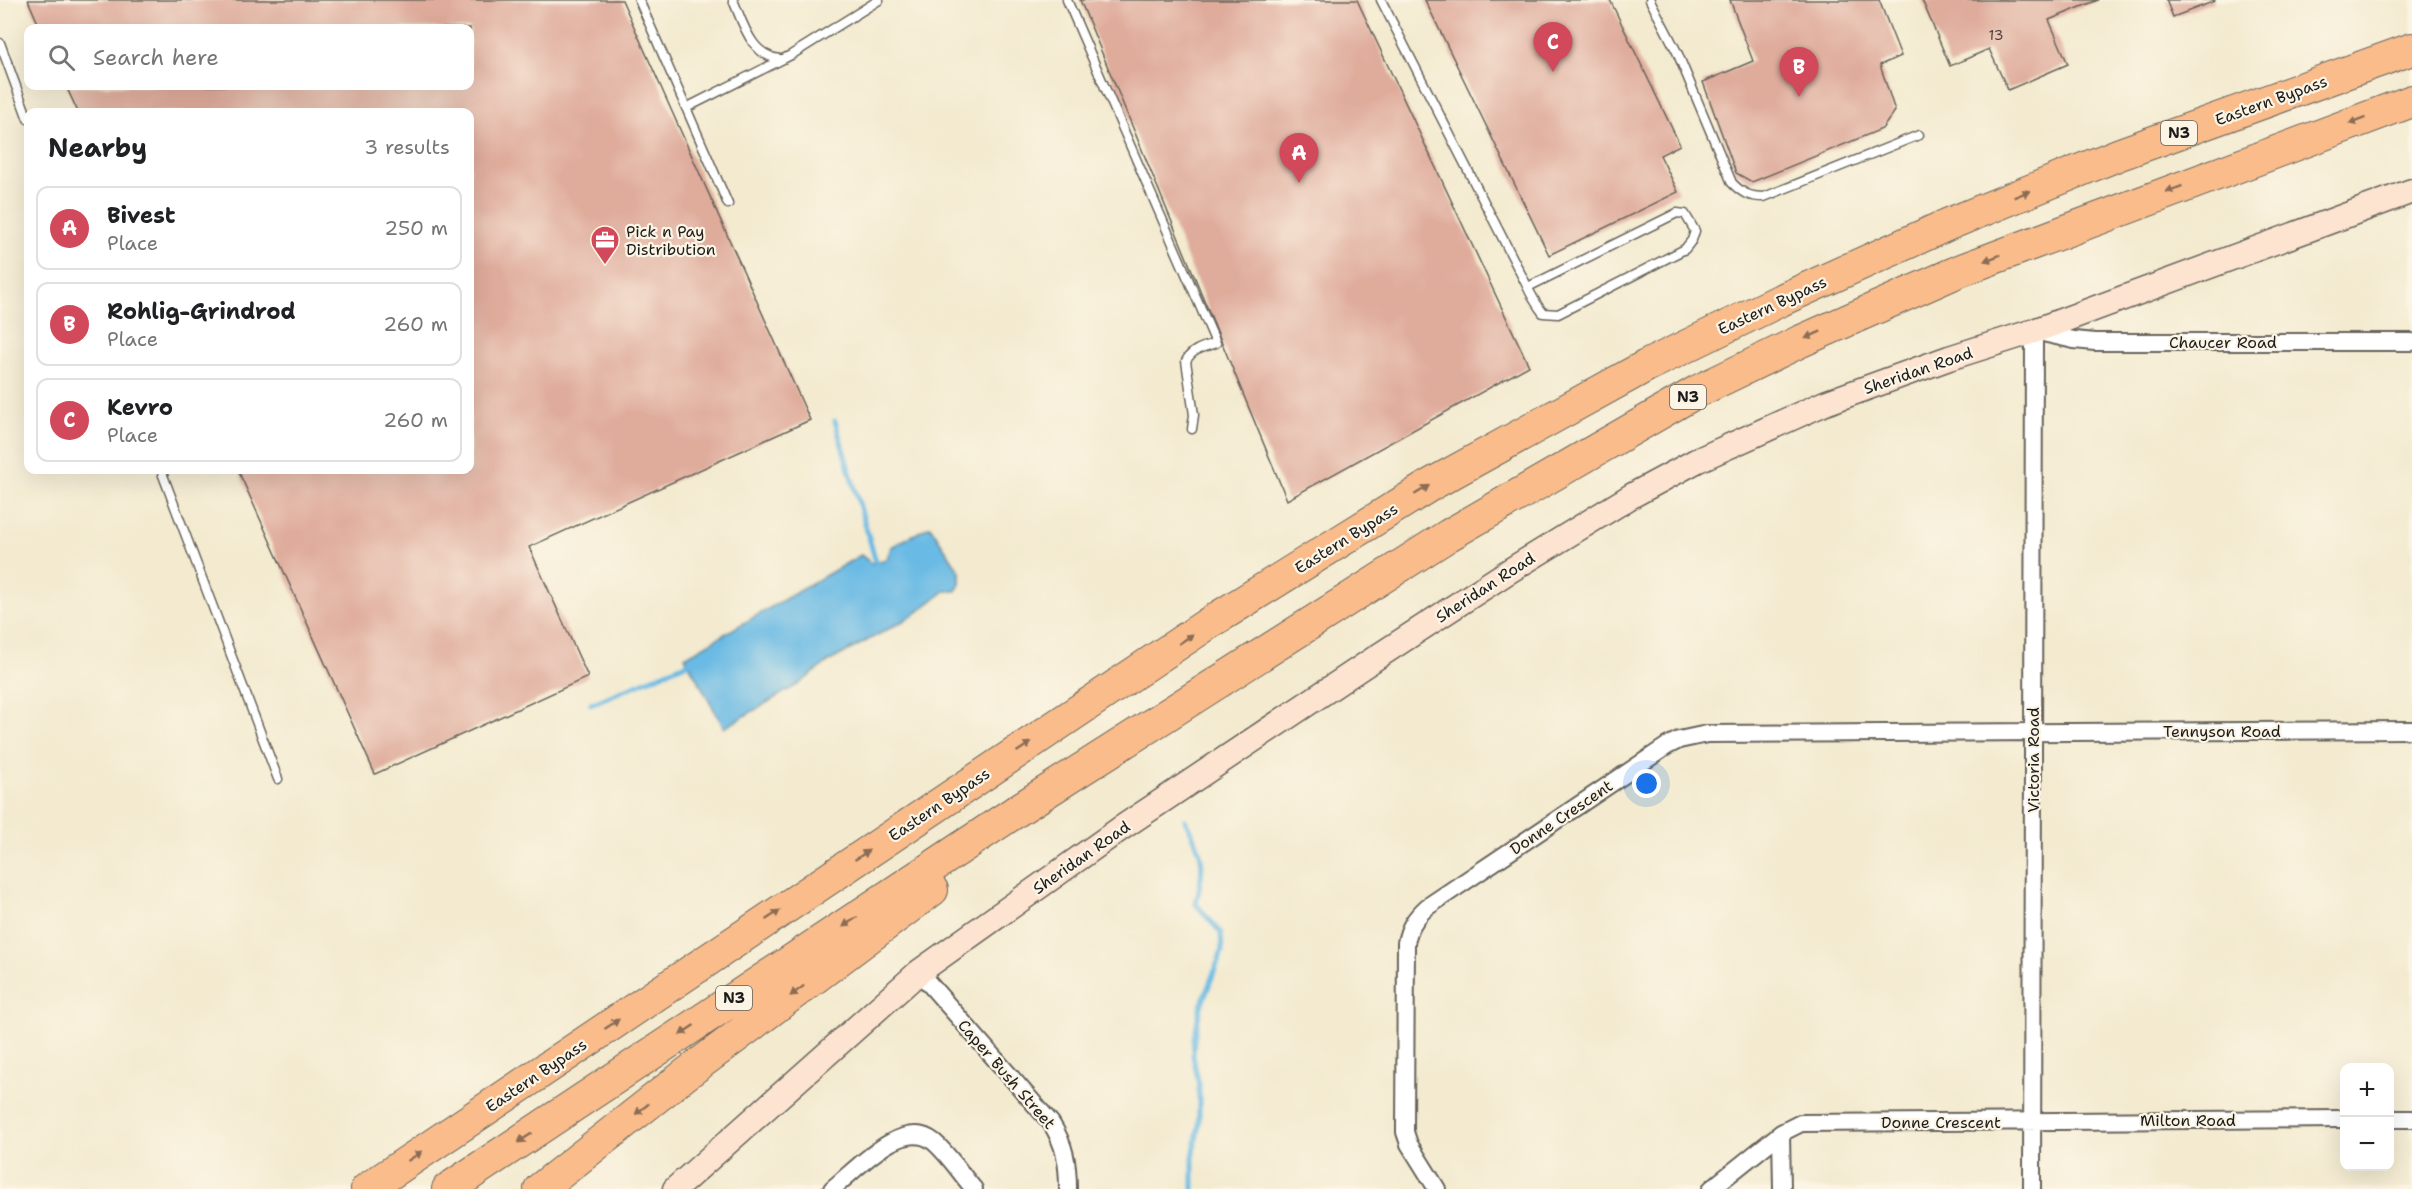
<!DOCTYPE html>
<meta charset="utf-8">
<style>
body{margin:0;font-family:"Shantell Sans",sans-serif;background:#f6f6f6;color:#202124}
.controls{position:absolute;right:18px;bottom:18px;display:grid;overflow:hidden;border-radius:12px;box-shadow:0 6px 24px #0002}
.controls button{width:54px;height:54px;display:grid;place-items:center;padding:0;border:0;border-bottom:2px solid #e0e0e0;background:#fff;color:#202124;font:30px sans-serif}
.you{position:absolute;left:1647px;top:784px;width:21px;height:21px;margin:-15px;border:4px solid #fff;border-radius:50%;background:#1a73e8;box-shadow:0 0 0 9px #1a73e833}
.badge{display:grid;place-items:center;width:39px;height:39px;border-radius:50%;background:#d1495b;color:#fff;font-size:20px;font-weight:700}
.pin{position:absolute;translate:-50% -50px;filter:drop-shadow(0 2px 3px #0008)}
.pin::after{content:'';position:absolute;top:32px;width:21px;height:18px;background:inherit;clip-path:polygon(0 0,100% 0,50% 100%)}
.list{margin:0;padding:0;list-style:none}
h2{display:flex;justify-content:space-between;align-items:center;height:78px;margin:0;padding:0 24px;font-size:26px}
h2 small{font-size:20px;font-weight:400;color:#757577}
.list li{display:grid;grid-template-columns:39px 1fr auto;gap:18px;align-items:center;box-sizing:border-box;height:84px;margin:0 12px 12px;padding:0 12px;border:2px solid #e0e0e0;border-radius:12px}
.list b{display:block;font-size:22px;white-space:nowrap}
.list p{margin:0;font-size:20px;white-space:nowrap;color:#757577}
.list em{font-size:20px;font-style:normal;color:#757577}
.icon{flex:none;width:33px;height:33px;fill:none;stroke:currentColor;stroke-width:2;stroke-linecap:round;stroke-linejoin:round}
.map{position:relative;flex:none;width:2412px;height:1189px;overflow:hidden}
.search{position:absolute;background:#fff;box-shadow:0 6px 24px #0002;left:24px;top:24px;width:450px;height:66px;display:flex;align-items:center;gap:15px;box-sizing:border-box;padding:0 21px;border-radius:12px;color:#757577;font-size:22px}
.panel{position:absolute;background:#fff;box-shadow:0 6px 24px #0002;left:24px;top:108px;width:450px;height:366px;border-radius:12px}
.map>svg:first-child{display:block}
.water{fill:#69bae4;stroke:#426b80;stroke-width:1.5}
.lines{fill:none;stroke-linecap:round;stroke-linejoin:round}
.stream{stroke:#69bae4;stroke-width:5}
.building{fill:#dfab9b}
.lane-casing{stroke:#67645b;stroke-width:11}
.street-casing{stroke:#67645b;stroke-width:20}
.secondary-casing{stroke:#67645b;stroke-width:27}
.highway-casing{stroke:#67645b;stroke-width:34}
.lane{stroke:#fff;stroke-width:8}
.street{stroke:#fff;stroke-width:16}
.secondary{stroke:#fde4d1;stroke-width:24}
.highway{stroke:#fabc8b;stroke-width:32}
.oneway{fill:#8b6c54}
.labels{text-anchor:middle;stroke-width:4.5;stroke-linejoin:round;paint-order:stroke}
.number-label{font-size:14px;fill:#4d403c}
.shield{fill:#fcf5e5;stroke:#5f5d58;stroke-width:1.5}
.shield-label{font-size:15px;font-weight:bold;fill:#1c1c1c}
.street-label{font-size:16px;fill:#1c1c1c;stroke:#fcf5e5}
.poi-label{font-size:16px;fill:#1c1c1c;stroke:#fcf5e5;text-anchor:start}
</style>
<div class="map">
<svg width="2412" height="1189" viewBox="0 0 2412 1189">
<rect width="100%" height="100%" fill="#fcf5e5"/>
<filter id="ink" filterUnits="userSpaceOnUse"><feTurbulence type="fractalNoise" baseFrequency=".0167" numOctaves="2"/><feDisplacementMap in="SourceGraphic" scale="12" xChannelSelector="R" yChannelSelector="G"/><feConvolveMatrix kernelMatrix="1 2 1 2 8 2 1 2 1" color-interpolation-filters="sRGB"/></filter>
<filter id="wash" filterUnits="userSpaceOnUse"><feTurbulence type="fractalNoise" baseFrequency=".008" numOctaves="4" result="noise"/><feDisplacementMap in="SourceGraphic" scale="24" xChannelSelector="R" yChannelSelector="G"/><feGaussianBlur stdDeviation="1.35" result="paint"/><feColorMatrix in="noise" values="0 0 0 0 0 0 0 0 0 0 0 0 0 0 0 0 0 1.4 0 .05"/><feComposite in="paint" operator="in"/></filter>
<g filter="url(#wash)">
<rect width="100%" height="100%" fill="#f3eacf"/>
<path class="water" d="M930,526L960,572V584L956,591H945L912,616L828,662L799,684L724,728L685,657L861,555L871,563L887,559L891,547Z"/>
<g class="lines">
<path class="stream" d="M835,421L876,562
M591,704L688,663
M1185,820C1205,858 1205,862 1196,904L1221,933L1222,951L1200,1009L1194,1039L1193,1056L1199,1085V1125L1193,1157V1189"/>
</g>
<g id="blocks">
<path class="building" d="M28,0H622L810,420L529,547L588,677L375,774L238,470H470V112H78L66,86H470V28H40Z
M1080,0H1357L1529,366L1287,500Z
M1425,0H1610L1680,145L1660,155L1678,192L1549,255Z
M1730,0H1879L1901,56L1880,65L1895,111L1882,129L1752,182L1736,173L1703,82L1753,61Z
M1922,0H2098L2049,20L2068,64L2008,90L1989,49L1950,66Z
M2166,0H2214L2215,1L2173,17Z"/>
</g>
</g>
<g filter="url(#ink)">
<use href="#blocks" fill-opacity="0" stroke="#67645b" stroke-width="1.5"/>
<g class="lines">
<g class="lane-casing">
<path id="lane" d="M639,0L728,204
M733,0C743,23 751,56 780,59
M1067,0L1216,343C1204,347 1192,349 1186,361L1194,415L1192,429
M1381,0L1525,282C1530,293 1536,304 1543,313L1558,314L1685,249L1692,240L1695,231L1685,214L1677,213L1528,287
M1650,0L1677,52L1732,183C1742,193 1749,197 1764,197L1919,135
M0,43L28,119
M686,108L791,55L879,0
M161,470L278,779"/>
</g>
<g class="street-casing">
<path id="street" d="M919,972L1051,1123C1065,1145 1068,1163 1068,1189
M2390,1119H2412
M1781,1133L1782,1189
M832,1189C856,1170 903,1116 934,1142C949,1155 961,1174 974,1189
M1437,1189L1409,1144L1405,1132L1406,943C1409,927 1415,918 1427,907L1667,746L1679,740L1707,734L2412,730
M1711,1189L1781,1133L1801,1123L2344,1119
M2032,1189L2034,331L2074,340L2095,342H2412"/>
</g>
<g class="secondary-casing">
<path id="secondary" d="M675,1189L919,972L1120,829L1377,657L1506,573L1633,495L1696,461L1825,403L1949,358L2034,331L2412,191"/>
</g>
<g class="highway-casing">
<path id="highway" d="M367,1189L1206,625L1432,484L1646,366L1779,301L1949,224L2120,154L2412,49
M448,1189L1021,808L1449,535L1698,391L1799,342L1959,271L2412,101
M540,1189L686,1074L932,890"/>
</g>
<use href="#lane" class="lane"/>
<use href="#street" class="street"/>
<use href="#secondary" class="secondary"/>
<use href="#highway" class="highway"/>
</g>
<defs><path id="oneway-solid" d="M-6-.8H1V-3.2L6.5 0L1 3.2V.8H-6Z" transform="scale(1.5)"/></defs>
<g class="oneway">
<use href="#oneway-solid" transform="translate(2357 121) rotate(160)"/>
<use href="#oneway-solid" transform="translate(2174 189) rotate(160)"/>
<use href="#oneway-solid" transform="translate(2022 194) rotate(-22)"/>
<use href="#oneway-solid" transform="translate(1992 258) rotate(159)"/>
<use href="#oneway-solid" transform="translate(1813 335) rotate(156)"/>
<use href="#oneway-solid" transform="translate(1422 490) rotate(-32)"/>
<use href="#oneway-solid" transform="translate(1186 639) rotate(-34)"/>
<use href="#oneway-solid" transform="translate(1024 747) rotate(-34)"/>
<use href="#oneway-solid" transform="translate(862 855) rotate(-34)"/>
<use href="#oneway-solid" transform="translate(773 915) rotate(-34)"/>
<use href="#oneway-solid" transform="translate(850 922) rotate(146)"/>
<use href="#oneway-solid" transform="translate(797 991) rotate(143)"/>
<use href="#oneway-solid" transform="translate(612 1024) rotate(-34)"/>
<use href="#oneway-solid" transform="translate(687 1030) rotate(146)"/>
<use href="#oneway-solid" transform="translate(642 1109) rotate(142)"/>
<use href="#oneway-solid" transform="translate(525 1138) rotate(146)"/>
<use href="#oneway-solid" transform="translate(415 1156) rotate(-34)"/>
</g>
</g>
<defs>
<g id="office-pin" transform="scale(1.5)"><path d="M0 17L-7.5 6A9.5 9.5 0 1 1 7.5 6Z" fill="#d1495b" stroke="#fcf5e5"/><path d="M-6-3h4V-5.5h4V-3h4V5H-6ZM-1-4.5V-3h2v-1.5ZM-6 0V1H6V0Z" fill="#fff"/></g>
</defs>
<g fill-rule="evenodd">
<use href="#office-pin" x="605" y="240"/>
</g>
<g class="labels">
<g class="number-label">
<text x="1996" y="40">13</text>
</g>
<g class="shield">
<rect x="2161" y="121" width="36" height="24" rx="4.5"/>
<rect x="1670" y="385" width="36" height="24" rx="4.5"/>
<rect x="716" y="986" width="36" height="24" rx="4.5"/>
</g>
<g class="shield-label">
<text x="2179" y="138">N3</text>
<text x="1688" y="402">N3</text>
<text x="734" y="1003">N3</text>
</g>
<g class="street-label">
<text transform="translate(2271 100) rotate(-20)" y="6">Eastern Bypass</text>
<text transform="translate(1772 305) rotate(-25)" y="6">Eastern Bypass</text>
<text x="2223" y="348">Chaucer Road</text>
<text transform="translate(1918 370) rotate(-19)" y="6">Sheridan Road</text>
<text transform="translate(1346 538) rotate(-32)" y="6">Eastern Bypass</text>
<text transform="translate(1485 587) rotate(-33)" y="6">Sheridan Road</text>
<text x="2222" y="737">Tennyson Road</text>
<text transform="translate(2033 760) rotate(-90)" y="6">Victoria Road</text>
<text transform="translate(939 804) rotate(-34)" y="6">Eastern Bypass</text>
<text transform="translate(1561 817) rotate(-34)" y="6">Donne Crescent</text>
<text transform="translate(1081 857) rotate(-35)" y="6">Sheridan Road</text>
<text transform="translate(1007 1074) rotate(49)" y="6">Caper Bush Street</text>
<text transform="translate(536 1075) rotate(-34)" y="6">Eastern Bypass</text>
<text x="2188" y="1126">Milton Road</text>
<text x="1941" y="1128">Donne Crescent</text>
</g>
<g class="poi-label">
<text x="626" y="237">Pick n Pay<tspan x="626" dy="18">Distribution</tspan></text>
</g>
</g>
</svg>
<div class="controls">
<button>+</button>
<button>−</button>
</div>
<div class="you"></div>
<div class="pin badge" style="left:1299px;top:183px">A</div>
<div class="pin badge" style="left:1799px;top:97px">B</div>
<div class="pin badge" style="left:1553px;top:72px">C</div>
<div class="search"><svg class="icon" aria-label="search" viewBox="0 0 24 24"><circle cx="10" cy="10" r="6"/><path d="M15 15l6 6"/></svg>Search here</div>
<section class="panel">
<h2>Nearby<small>3 results</small></h2>
<ul class="list">
<li><span class="badge">A</span><div><b>Bivest</b><p>Place</p></div><em>250 m</em></li>
<li><span class="badge">B</span><div><b>Rohlig-Grindrod</b><p>Place</p></div><em>260 m</em></li>
<li><span class="badge">C</span><div><b>Kevro</b><p>Place</p></div><em>260 m</em></li>
</ul>
</section>
</div>
